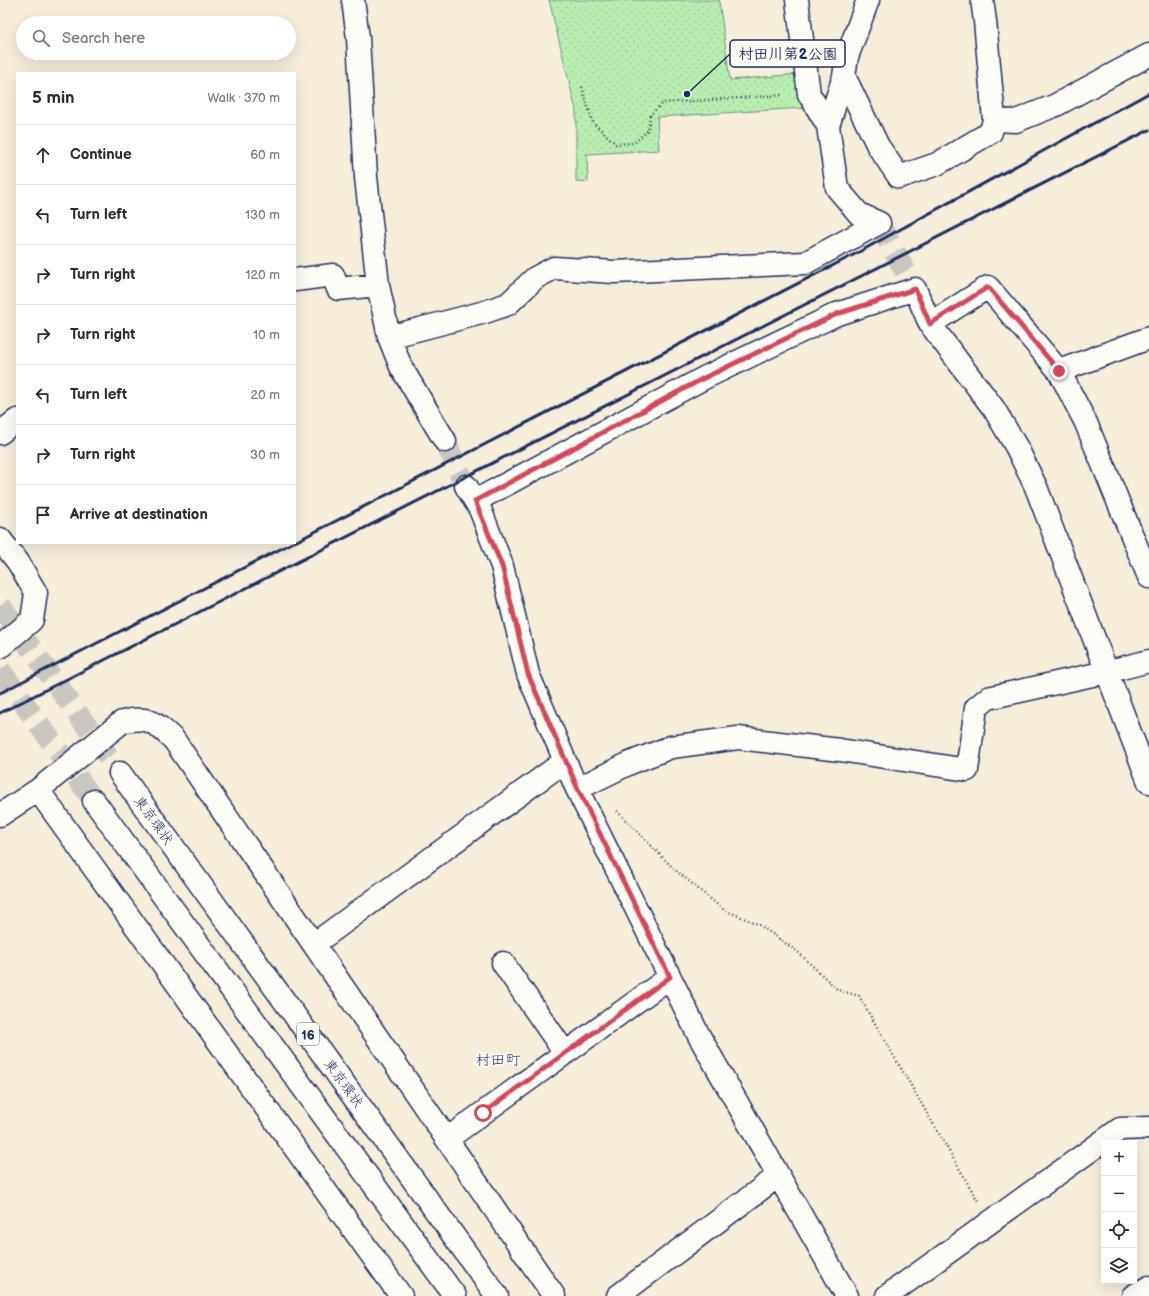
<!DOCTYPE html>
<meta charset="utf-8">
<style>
body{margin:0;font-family:"Balsamiq Sans","Klee One",sans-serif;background:#f7f7f7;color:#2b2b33}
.controls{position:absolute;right:12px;bottom:12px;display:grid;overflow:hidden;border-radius:0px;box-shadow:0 4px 16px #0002}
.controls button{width:36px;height:36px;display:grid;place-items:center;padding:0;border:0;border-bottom:1px solid #e1e1e2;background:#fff;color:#2b2b33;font:20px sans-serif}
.stop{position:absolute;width:12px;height:12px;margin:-9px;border:3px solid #d1495b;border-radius:50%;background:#fff}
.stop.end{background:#d1495b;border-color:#fff;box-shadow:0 1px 4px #0008}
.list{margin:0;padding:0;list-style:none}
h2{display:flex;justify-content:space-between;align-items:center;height:52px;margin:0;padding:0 16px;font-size:17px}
h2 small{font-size:13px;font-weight:400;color:#7c7c81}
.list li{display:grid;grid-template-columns:26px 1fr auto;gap:12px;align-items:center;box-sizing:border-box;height:60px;padding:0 16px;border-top:1px solid #e1e1e2}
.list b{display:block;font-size:15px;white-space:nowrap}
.list em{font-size:13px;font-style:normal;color:#7c7c81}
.icon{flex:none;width:22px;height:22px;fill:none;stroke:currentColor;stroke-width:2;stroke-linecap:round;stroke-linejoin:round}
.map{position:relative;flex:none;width:1149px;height:1296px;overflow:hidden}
.search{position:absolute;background:#fff;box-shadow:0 4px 16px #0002;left:16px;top:16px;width:280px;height:44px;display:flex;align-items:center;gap:10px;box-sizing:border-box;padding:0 14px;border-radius:22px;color:#7c7c81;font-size:15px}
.panel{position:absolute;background:#fff;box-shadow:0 4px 16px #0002;left:16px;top:72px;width:280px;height:472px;border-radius:0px}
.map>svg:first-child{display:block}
.park{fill:url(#park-dots);stroke:#6a8e87}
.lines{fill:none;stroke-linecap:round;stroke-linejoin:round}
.minor-tunnel{stroke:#cac7c2;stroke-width:22;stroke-dasharray:22 11;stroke-linecap:butt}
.trunk-tunnel{stroke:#cac7c2;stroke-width:22;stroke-dasharray:22 11;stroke-linecap:butt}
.minor-casing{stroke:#1b2f5e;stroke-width:25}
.trunk-casing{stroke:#1b2f5e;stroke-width:25}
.path{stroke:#1b2f5e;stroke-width:2.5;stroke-dasharray:1 3;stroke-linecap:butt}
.minor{stroke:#fdfcf7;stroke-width:22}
.trunk{stroke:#fdfcf7;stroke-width:22}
.rail{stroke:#1b2f5e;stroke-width:3}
.route{stroke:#d1495b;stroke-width:5}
.labels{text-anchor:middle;stroke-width:4;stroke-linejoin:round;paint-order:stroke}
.shield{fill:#fdfcf7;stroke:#5f6c8c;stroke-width:1}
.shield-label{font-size:13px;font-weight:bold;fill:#1b2f5e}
.street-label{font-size:14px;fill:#1b2f5e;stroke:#fdfcf7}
.neighbourhood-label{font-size:15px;fill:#1b2f5e;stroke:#fdfcf7}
.leader{fill:none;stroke:#1b2f5e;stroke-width:1.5}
.callout-dot{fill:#1b2f5e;stroke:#fdfcf7;stroke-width:1.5}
.callout{fill:#fdfcf7;stroke:#1b2f5e;stroke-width:1.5}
.callout-label{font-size:15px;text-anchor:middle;font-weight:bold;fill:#1b2f5e}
</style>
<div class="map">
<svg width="1149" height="1296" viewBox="0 0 1149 1296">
<defs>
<pattern id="park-dots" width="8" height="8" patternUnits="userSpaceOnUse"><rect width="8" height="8" fill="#b9eeb0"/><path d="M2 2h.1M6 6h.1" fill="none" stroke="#9ecc9a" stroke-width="1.8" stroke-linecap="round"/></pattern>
</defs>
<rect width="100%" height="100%" fill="#f6eddb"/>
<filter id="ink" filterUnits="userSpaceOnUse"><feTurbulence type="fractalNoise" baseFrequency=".025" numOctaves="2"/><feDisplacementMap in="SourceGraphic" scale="8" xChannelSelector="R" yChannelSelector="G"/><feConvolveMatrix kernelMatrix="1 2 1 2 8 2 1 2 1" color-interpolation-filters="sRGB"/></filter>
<g filter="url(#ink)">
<path class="park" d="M549,0H719L730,80L799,74L803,108L657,117L659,150L587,154L588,182L576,181V110Z"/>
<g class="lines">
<path class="minor-tunnel" d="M879,223L915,289
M445,441L466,486"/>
<path class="trunk-tunnel" d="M0,605L120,773
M0,670L94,801"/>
<g class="minor-casing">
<path id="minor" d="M353,0L358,38L366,177L378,285L389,337L401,367L445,441
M797,0L809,94L828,126
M868,0L847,57L844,76L828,126L837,188L859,214L879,223
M844,76L878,146L899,177L937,164L991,132L994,120L985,21L982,0
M994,120L1016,121L1056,105L1149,55
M295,280L333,275L338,289L378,285
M930,324L988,287L1059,371L1086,423L1149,577
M389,337L485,312L508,304L535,278L554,268L614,272L805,263L879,223
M1059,371L1149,338
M0,433L17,420
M466,486L480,509L502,566L528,674L577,789L698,1034L847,1296
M475,501L704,378L837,314L915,289L930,324L994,409L1017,448L1036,487L1149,782
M0,539L18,562L36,593L32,620L0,647
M577,789L630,763L671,747L738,738L840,750L967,770L976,708L988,698L1106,672L1149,661
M38,790L401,1296
M0,815L38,790L122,722C148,715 156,723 174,740L554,1296
M314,944L565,761
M503,963L565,1053
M447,1139L670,977
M618,1296L778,1176
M887,1296L1120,1129L1149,1128
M1133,1296L1149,1287"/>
</g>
<g class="trunk-casing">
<path id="trunk" d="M120,773L497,1296
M94,801L455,1296"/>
</g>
<path class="path" d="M582,87L593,123L616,144L634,143L648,130L650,115L663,103L784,95
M617,811L673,868L724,910L758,924L798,952L838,990L859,996L978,1201"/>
<use href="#minor" class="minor"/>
<use href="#trunk" class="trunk"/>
<path class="rail" d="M295,542L859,252L1149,93
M0,693L292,543
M0,713L1149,130"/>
</g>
</g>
<g class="lines" filter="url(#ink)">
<path class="route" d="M483,1113L670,977L578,789L528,674L502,566L475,501L704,378L837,314L915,289L930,324L988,287L1059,371"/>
</g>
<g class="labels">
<rect class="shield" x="297" y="1023" width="22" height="22" rx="3"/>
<g class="shield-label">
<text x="308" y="1039">16</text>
</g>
<g class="street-label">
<text transform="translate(154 820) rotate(54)" y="5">東京環状</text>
<text transform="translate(344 1083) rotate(54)" y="5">東京環状</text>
</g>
<g class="neighbourhood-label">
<text x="498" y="1065">村田町</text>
</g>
</g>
<path class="leader" d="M687 94L730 54"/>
<circle class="callout-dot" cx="687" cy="94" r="4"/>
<rect class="callout" x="730" y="40" width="115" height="27" rx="4"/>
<g class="callout-label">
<text x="788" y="59">村田川第2公園</text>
</g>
</svg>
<div class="controls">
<button>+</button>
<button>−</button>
<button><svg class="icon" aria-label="locate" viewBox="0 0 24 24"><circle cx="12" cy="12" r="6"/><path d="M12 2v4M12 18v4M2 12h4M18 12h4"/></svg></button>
<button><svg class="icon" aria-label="layers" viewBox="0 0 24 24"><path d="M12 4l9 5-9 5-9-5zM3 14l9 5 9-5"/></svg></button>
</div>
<div class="stop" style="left:483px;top:1113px"></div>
<div class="stop end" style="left:1059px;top:371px"></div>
<div class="search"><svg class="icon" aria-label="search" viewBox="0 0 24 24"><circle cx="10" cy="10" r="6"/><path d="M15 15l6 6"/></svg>Search here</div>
<section class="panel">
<h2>5 min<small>Walk · 370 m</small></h2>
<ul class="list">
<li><svg class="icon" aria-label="ahead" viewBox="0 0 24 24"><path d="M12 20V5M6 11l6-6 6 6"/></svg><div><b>Continue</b></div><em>60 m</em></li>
<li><svg class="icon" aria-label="left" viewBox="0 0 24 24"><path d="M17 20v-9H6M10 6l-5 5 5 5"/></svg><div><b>Turn left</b></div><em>130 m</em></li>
<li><svg class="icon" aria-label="right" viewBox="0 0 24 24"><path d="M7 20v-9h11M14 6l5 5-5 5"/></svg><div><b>Turn right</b></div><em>120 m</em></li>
<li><svg class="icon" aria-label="right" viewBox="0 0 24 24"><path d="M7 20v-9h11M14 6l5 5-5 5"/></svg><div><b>Turn right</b></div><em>10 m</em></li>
<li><svg class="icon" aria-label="left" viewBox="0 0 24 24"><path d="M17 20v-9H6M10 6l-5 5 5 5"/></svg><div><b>Turn left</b></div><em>20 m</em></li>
<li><svg class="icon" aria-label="right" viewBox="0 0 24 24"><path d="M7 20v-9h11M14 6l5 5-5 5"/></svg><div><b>Turn right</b></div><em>30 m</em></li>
<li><svg class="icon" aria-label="arrive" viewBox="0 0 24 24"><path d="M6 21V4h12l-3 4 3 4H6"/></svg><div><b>Arrive at destination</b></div></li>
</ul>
</section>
</div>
